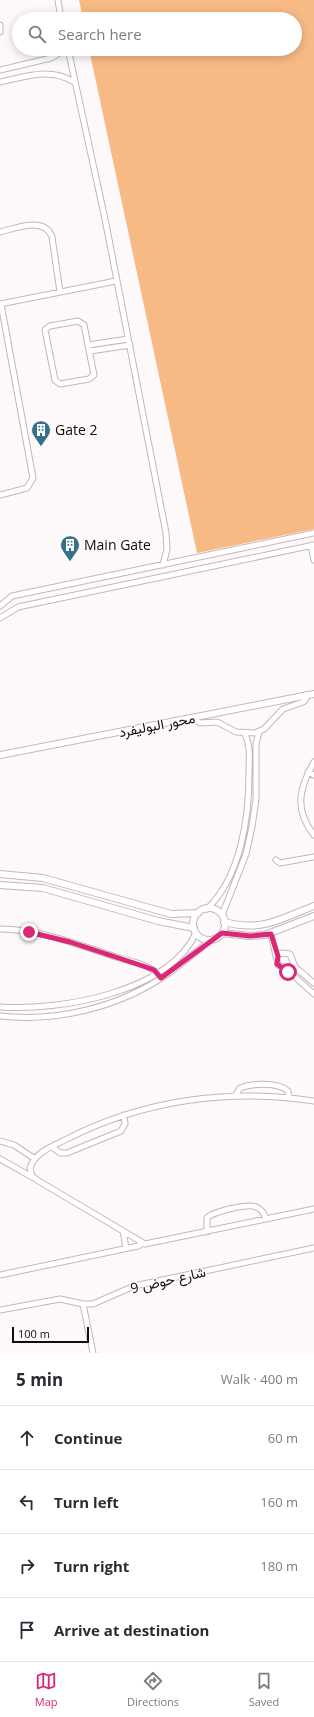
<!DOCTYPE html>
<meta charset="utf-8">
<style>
body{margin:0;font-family:"Open Sans",Vazirmatn,sans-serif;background:#f7f7f7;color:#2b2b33}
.scale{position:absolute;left:12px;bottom:10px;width:77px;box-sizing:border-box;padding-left:4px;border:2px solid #120c0d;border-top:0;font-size:11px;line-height:14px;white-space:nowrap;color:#120c0d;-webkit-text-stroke:3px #fdf9fa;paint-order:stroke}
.stop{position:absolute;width:12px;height:12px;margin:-9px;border:3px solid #db2777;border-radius:50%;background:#fff}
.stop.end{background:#db2777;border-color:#fff;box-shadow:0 1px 4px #0008}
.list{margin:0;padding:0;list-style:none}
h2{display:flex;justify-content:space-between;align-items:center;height:52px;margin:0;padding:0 16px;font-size:17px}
h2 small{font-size:13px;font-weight:400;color:#7c7c81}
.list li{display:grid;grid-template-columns:26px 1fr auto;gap:12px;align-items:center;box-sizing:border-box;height:64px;padding:0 16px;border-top:1px solid #e1e1e2}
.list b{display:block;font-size:15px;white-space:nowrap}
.list em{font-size:13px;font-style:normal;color:#7c7c81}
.icon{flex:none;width:22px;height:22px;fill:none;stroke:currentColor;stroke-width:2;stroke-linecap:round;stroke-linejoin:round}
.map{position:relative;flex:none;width:314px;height:1353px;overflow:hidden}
.search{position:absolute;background:#fff;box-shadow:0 2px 10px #0003;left:12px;right:12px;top:12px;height:44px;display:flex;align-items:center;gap:10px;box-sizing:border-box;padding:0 14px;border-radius:22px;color:#7c7c81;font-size:15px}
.sheet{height:308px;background:#fff}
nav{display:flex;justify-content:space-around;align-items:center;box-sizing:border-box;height:56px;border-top:1px solid #e1e1e2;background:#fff;font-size:11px;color:#7c7c81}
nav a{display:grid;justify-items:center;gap:2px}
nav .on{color:#db2777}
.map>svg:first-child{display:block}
.green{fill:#f8ba85}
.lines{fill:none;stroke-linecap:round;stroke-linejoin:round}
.minor-casing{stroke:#c6b5b8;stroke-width:7}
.tertiary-casing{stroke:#c6b5b8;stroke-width:8}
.minor{stroke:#fff;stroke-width:5}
.tertiary{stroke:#fff;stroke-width:6}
.route{stroke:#db2777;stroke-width:5}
.labels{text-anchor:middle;stroke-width:3;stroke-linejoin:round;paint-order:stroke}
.poi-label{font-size:14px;fill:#120c0d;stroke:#fdf9fa;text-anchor:start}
.street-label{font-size:14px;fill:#120c0d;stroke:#fdf9fa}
</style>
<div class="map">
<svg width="314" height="1353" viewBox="0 0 314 1353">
<rect width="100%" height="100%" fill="#fdf9fa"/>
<path class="green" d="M79,0H314V529L197,553L89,49H295V19H83Z"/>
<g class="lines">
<g class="minor-casing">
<path id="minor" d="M58,0L61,19
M0,25V32
M68,49L105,219L166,533L167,549L163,565
M0,70L51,58L66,49
M0,82C26,77 49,67 74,82
M0,232C16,228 45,216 52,237L60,292
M0,304L116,281
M78,321L84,325L94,375L89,379L60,384L55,380L45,330L50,326Z
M88,345L128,339
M90,351L130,345
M0,495L27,488L33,478L1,304
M311,545L314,560
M0,606L12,596L314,533
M0,618L18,607L314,545
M193,718L200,723L217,722L236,732L255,733L264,729L283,709L303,702L306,699L305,695
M314,762C299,788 294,810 314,835
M308,772L314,775
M276,860L280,863L314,857
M207,909C241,876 249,818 249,773C249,759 251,747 245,734
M222,915L246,854L252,827L256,799V744L259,732
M0,929C40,929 79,945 116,957C129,961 148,964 158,974
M271,934L278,965L285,968L314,994
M277,956L281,953L290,954L295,967L314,983
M0,1007C59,1011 168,993 196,933
M0,1016C56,1022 116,1008 163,977C180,966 195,952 211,940
M235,1096L240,1088C252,1083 278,1082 288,1091L289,1097
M314,1101C230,1088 143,1100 67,1139C53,1146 35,1152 30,1168L32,1176L37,1180L145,1244L314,1209
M0,1141L14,1145L35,1159
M52,1147L60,1153H67L121,1131L125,1124L124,1115
M0,1159L32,1177
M123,1231L126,1248
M207,1232V1218C212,1212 248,1203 256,1207C262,1209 264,1214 266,1219
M0,1275L138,1246L143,1243
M83,1304L93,1353
M0,1310L60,1299L83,1304H93L134,1286L314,1248"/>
</g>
<g class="tertiary-casing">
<path id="tertiary" d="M0,755L314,694
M0,874L43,878L171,914L198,913
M0,885L43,888L158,921L194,928
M193 924a16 16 0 1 1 32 0a16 16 0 1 1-32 0Z
M224,922C263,932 279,919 314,906
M222,933L250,936L265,935L314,916"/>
</g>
<use href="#minor" class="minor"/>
<use href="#tertiary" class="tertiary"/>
</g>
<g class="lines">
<path class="route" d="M29,932L70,942L146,967L154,970L161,978L222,933L250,936L271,934L278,956L277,964L288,972"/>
</g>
<defs>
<g id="building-pin" transform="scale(1)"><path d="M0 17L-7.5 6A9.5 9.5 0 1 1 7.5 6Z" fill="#356f88" stroke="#fdf9fa"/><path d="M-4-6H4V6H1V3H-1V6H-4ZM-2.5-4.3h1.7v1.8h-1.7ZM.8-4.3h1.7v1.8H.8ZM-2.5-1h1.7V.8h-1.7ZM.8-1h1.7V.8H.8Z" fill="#fff"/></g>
</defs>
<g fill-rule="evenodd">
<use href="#building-pin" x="41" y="430"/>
<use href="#building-pin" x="70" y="545"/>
</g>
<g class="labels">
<g class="poi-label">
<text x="55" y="435">Gate 2</text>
<text x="84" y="550">Main Gate</text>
</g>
<g class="street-label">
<text transform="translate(157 725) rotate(-11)" y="5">محور البوليفرد</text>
<text transform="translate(168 1280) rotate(-13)" y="5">شارع حوض 9</text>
</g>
</g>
</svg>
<div class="scale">100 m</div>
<div class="stop" style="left:288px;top:972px"></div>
<div class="stop end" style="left:29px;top:932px"></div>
<div class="search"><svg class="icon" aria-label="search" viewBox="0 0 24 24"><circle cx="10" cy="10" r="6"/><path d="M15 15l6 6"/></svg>Search here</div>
</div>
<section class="sheet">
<h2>5 min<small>Walk · 400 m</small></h2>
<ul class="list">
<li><svg class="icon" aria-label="ahead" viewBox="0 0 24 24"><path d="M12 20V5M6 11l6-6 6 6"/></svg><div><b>Continue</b></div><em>60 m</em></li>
<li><svg class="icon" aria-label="left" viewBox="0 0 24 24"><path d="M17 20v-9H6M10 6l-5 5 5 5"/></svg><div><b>Turn left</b></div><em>160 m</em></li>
<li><svg class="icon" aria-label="right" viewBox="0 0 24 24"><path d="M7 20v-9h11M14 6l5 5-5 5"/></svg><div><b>Turn right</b></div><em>180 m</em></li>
<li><svg class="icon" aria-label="arrive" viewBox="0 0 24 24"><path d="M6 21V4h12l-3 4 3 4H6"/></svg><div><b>Arrive at destination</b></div></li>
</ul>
</section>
<nav>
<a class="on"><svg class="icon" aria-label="map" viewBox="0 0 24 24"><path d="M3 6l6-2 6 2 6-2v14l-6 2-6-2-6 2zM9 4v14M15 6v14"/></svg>Map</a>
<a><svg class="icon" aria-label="directions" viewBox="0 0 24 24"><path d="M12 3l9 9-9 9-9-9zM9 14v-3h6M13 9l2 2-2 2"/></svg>Directions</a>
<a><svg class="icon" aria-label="saved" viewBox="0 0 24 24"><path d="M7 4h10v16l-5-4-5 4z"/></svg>Saved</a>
</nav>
